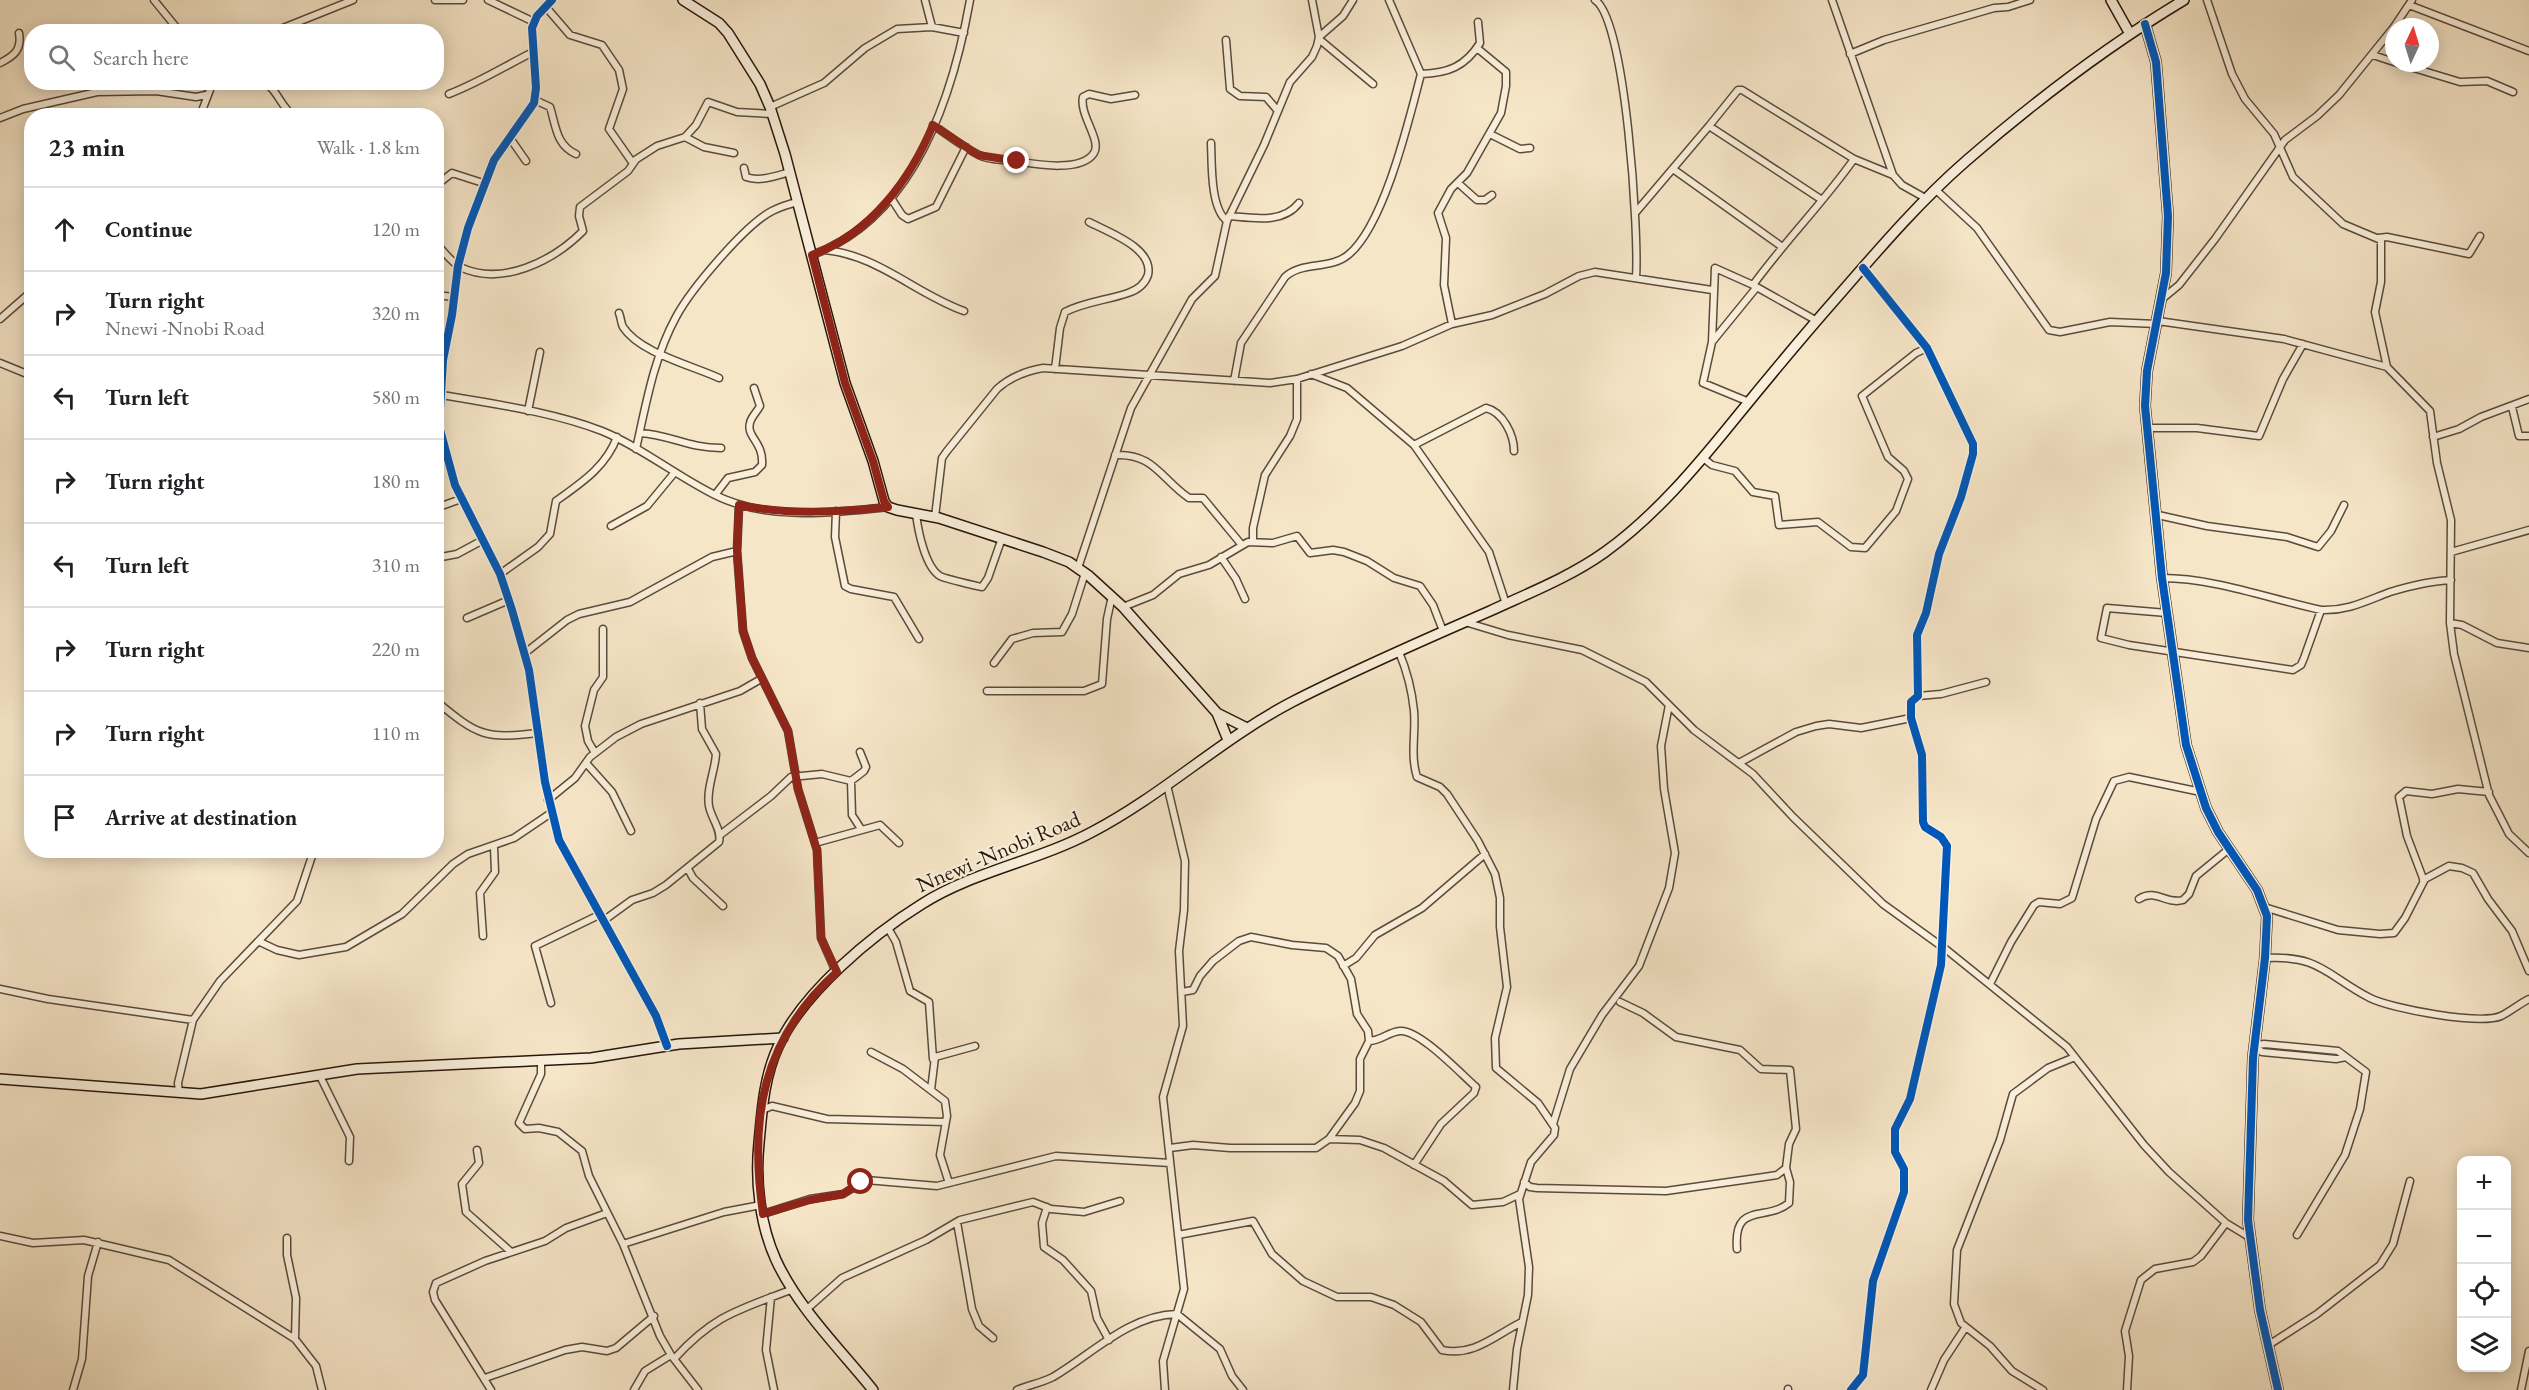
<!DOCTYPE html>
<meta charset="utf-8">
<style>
body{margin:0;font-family:"EB Garamond",serif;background:#f2f2f2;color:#202124}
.controls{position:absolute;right:18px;bottom:18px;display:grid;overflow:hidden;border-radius:12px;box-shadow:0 3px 15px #0003}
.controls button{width:54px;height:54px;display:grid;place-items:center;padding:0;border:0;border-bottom:2px solid #e0e0e0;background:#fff;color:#202124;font:30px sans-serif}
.compass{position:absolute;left:2385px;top:18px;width:54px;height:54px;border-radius:50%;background:#fff;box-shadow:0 3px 15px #0003;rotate:4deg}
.stop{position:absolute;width:18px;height:18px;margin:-14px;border:4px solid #8f2418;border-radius:50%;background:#fff}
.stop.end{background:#8f2418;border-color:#fff;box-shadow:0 2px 6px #0008}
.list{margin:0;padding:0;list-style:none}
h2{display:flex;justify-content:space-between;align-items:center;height:78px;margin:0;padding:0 24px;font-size:26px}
h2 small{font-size:20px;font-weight:400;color:#757577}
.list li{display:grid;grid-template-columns:39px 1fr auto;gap:18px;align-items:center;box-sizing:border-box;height:84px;padding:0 24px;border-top:2px solid #e0e0e0}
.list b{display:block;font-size:22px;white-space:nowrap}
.list p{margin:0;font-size:20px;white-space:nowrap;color:#757577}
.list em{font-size:20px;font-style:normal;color:#757577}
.icon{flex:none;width:33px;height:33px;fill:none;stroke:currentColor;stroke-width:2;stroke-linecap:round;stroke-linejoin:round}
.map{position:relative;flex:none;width:2529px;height:1390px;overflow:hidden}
.search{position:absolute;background:#fff;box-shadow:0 3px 15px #0003;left:24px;top:24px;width:420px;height:66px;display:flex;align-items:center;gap:15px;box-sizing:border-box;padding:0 21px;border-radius:24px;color:#757577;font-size:22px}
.panel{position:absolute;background:#fff;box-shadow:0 3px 15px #0003;left:24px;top:108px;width:420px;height:750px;border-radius:24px}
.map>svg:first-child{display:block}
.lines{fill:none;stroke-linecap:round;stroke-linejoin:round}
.street-casing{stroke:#5c4a3a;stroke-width:9}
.secondary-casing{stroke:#29160b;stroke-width:12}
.street{stroke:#f9efdb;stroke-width:6}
.secondary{stroke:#f9efdb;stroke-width:9}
.cycleway-casing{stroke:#f9efdb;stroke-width:11}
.cycleway{stroke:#0057b8;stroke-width:8}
.route{stroke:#8f2418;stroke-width:8}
.labels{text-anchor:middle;stroke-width:4.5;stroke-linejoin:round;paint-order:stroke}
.street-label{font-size:22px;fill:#29160b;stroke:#f9efdb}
</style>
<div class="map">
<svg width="2529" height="1390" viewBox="0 0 2529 1390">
<rect width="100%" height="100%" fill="#f6e6c8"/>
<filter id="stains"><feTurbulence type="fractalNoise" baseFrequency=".00333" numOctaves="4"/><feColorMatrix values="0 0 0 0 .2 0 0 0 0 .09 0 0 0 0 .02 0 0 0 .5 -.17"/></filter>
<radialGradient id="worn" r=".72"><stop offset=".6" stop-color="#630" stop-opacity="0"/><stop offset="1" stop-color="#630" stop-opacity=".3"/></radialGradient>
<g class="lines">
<g class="street-casing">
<path id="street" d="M154,0L180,32
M435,0H463
M488,0L534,22
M552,0L537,16L532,28L536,88L534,103L494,160L468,228L458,266L452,315L443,360L439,426L455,485L500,574L512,610L529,670L545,782L559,840L656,1016L667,1046
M925,0L932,27
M1595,0C1626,20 1639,235 1636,278
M1832,0L1893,175L1902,185L1927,199
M2207,0L2232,74L2245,99L2274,134L2293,177L2343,224L2381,240V282L2375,312L2387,367
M2409,5L2529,51
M545,6L570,35L602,45L619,70L623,89L609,129L632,162L657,146L685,137L696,125L708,102L737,112L772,114
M2394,27L2412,0
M273,32L353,0
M1319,37L1343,16L1353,0
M1319,39L1373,84
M1226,40L1230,89L1240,96L1266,97L1278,111
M1850,54L1884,40L1994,8L2008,7L2030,0
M2373,55L2394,62
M0,63C14,56 22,50 19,33
M2397,63L2460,82L2487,81L2513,92
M1421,74C1448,73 1465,67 1480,43L1478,22
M196,82L210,88
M263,82C278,89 280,107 294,116
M449,94C478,83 505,66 533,52
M535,100L550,107C556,126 556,145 576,154
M770,107L824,83L865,48L897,29L932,27L964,33
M200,116L213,82
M0,118L23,109L97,92L156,91L196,97L206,95
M933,125C948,135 963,147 979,155C990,161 1003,159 1015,161C1034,164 1081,173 1094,153C1102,140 1079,115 1083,97L1089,94L1111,99L1135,95
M1709,126L1738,90H1742L1854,159L1893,175
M1490,134L1520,149L1530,148
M685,137L704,147L734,153
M510,138L526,161
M1211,143C1212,163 1210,208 1227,221
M744,168L746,177C760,182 776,176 790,172
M1673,169L1781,246
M1458,183L1477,200H1485L1492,195
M438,184L452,173L483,183
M1936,190L1977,228L2049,330L2060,332L2110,322L2157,324
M891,198L902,215L908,219L936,207L966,147
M1636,212L1709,126L1822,200
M1229,216C1253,218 1283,224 1299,203
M2378,238L2387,237L2469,254L2480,236
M436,244C444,251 451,262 460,267C502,287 553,261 583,231L579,216L580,207L628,171L635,161
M825,250C878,255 916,294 964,311
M812,255C914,218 953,96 970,0
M1753,285C1785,241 1823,203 1854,159
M436,295L454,297
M2162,299L2179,285L2215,239L2285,140L2317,116L2339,95L2394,27
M619,313C621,318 621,323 623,327C640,353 691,365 719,378
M0,319L32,291
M2158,321L2284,339L2387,367L2430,411L2437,463L2451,520L2450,623L2454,654L2489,795L2509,834L2529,853
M1452,324L1444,285L1446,238L1438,213L1451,189L1467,173L1501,113L1506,86V72L1477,48
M1712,342L1756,288
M0,363L32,376
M1055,369L1060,328L1065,312C1084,302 1108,300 1128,293C1137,290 1145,284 1148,275C1154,248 1108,232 1089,222
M1311,374L1347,388L1414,445L1489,552L1506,604
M1234,381L1241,343L1285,277C1302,261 1330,270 1348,255C1384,226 1409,120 1421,74L1389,0
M437,394C492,404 550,411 602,431C641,447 675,475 713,494C765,521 832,513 888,507
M1749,402L1703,383L1712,342L1715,268L1753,285L1817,321
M2512,407L2519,436H2529
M528,411L540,352
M2148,428H2197L2259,436L2283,379L2303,344
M640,433C671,435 688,448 721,448
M2433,437L2459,429L2481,417L2529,399
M1414,445L1486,408C1503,412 1514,435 1514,451
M636,449C646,404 654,357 676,317C691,289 745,225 772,211C780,207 789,204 798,202
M1115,455C1154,453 1161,479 1189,498H1203L1241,544
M1703,458L1712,465L1735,471L1753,492L1775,496L1779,525L1818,522L1851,547L1865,548L1896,511L1908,479L1904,471L1888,457L1862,396L1916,353L1927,348
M715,495L728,478L755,472L762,465C764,442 746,437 750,423C751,417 757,412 760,406L754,388
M739,505L737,551L743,631L752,658L788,731L798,789L817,850L821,938L836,972
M436,508L461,499
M836,511L835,537L845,586L851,589L894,597L919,639
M916,514C918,530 925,567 940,576C943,578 976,586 982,587L988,578L1002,538
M2158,515L2207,526L2287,537L2318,547L2331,531L2344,505
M935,517L942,458L947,451L997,389C1009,378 1026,371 1043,368L1270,383L1297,379L1402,346L1452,324L1492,315L1545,294L1579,276L1595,272L1712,290
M611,526L647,506L675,472
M1253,541V528L1265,475L1290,436L1297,419V379
M2451,552L2529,530
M1221,557L1236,579L1245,599
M436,558L457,554L483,540
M1078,568L1131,408L1192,299L1215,276L1227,221L1264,145L1290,82L1312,57L1317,46L1319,37L1312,0
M500,574L538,547L550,534L556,501C581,483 606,467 617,437
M2162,578C2214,578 2270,599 2321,610C2348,611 2366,601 2390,592C2410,586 2429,581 2451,580
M1123,607L1153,595L1179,574L1209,565L1248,542L1273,543L1297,536L1310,553L1333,550L1344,552L1367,561L1394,578L1420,586L1433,605L1443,631
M2167,613L2107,608L2101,638L2129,645L2293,670L2301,665L2304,658L2321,610
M467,618L509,600
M1465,622L1508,635L1582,650L1646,682L1694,730L1753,774L1793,817L1883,904L1948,951L2067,1047L2144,1145L2169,1172L2226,1223L2249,1237
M2450,623L2462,625L2497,643L2529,648
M1399,652C1407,671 1412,691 1414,711C1416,733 1410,755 1417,777L1440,787L1447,794L1478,841L1495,874L1500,898V927L1507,987L1495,1038L1496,1068L1538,1103L1555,1128L1554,1135L1531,1162L1519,1199L1529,1267L1528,1295L1517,1349L1513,1390
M525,653L567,620L579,614L630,602L712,557L737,551
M994,663L1012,639L1033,633L1062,632L1072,614L1085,573
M987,691H1084L1102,684L1107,619L1112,596
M1918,696L1941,694L1986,682
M436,701C478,736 485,739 537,733
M595,753L588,741L585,726L594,690L603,677V629
M586,763L612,792L631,831
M1739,763L1796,732L1816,726L1829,724L1861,728L1911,718
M851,781L852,815L861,829
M548,800L575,778L590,757L616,737L641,724L740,691L761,679
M720,835L771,796L791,777L822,774L851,781L864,771L866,767L860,752
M815,843L880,825L899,843
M688,869L693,878L723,906
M2423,880L2449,866L2462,868L2473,873L2488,899L2512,931L2529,971
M2139,899C2155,888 2167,905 2183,900L2189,894L2196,876L2229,849
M2264,907L2338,930L2380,934L2394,933L2405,918L2424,881L2407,836L2399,797L2406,791L2432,794L2458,789L2489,792
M603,921L632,900L653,893L666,885L719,842C722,830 711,818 709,806C706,789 715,771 716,754L702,729L700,703
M888,928L896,942L910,991L929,1002L933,1059
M483,936L480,893L495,872L494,847
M260,942L277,950L299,955L346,947L402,914L453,864L468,854L514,838L551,813
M2265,958C2320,955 2326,975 2370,998C2392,1009 2480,1025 2501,1016C2511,1011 2519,1004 2529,999
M1343,966L1356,958L1375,935L1422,908L1485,854
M1990,984L2011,942L2034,905L2039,902L2060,904L2072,898L2096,819L2114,781L2129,777L2201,792
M0,989L48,999L193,1020
M551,1003L535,946L599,915
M1369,1041C1381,1041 1388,1032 1400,1031C1419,1029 1461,1074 1476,1087L1474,1093L1441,1124L1414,1165
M2254,1046L2264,1044L2338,1051L2366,1072L2360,1109L2345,1155L2297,1235
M2254,1046L2262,1052L2336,1059L2346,1057
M871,1052L903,1069L945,1101L947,1116L940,1155L949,1183
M541,1061V1074L519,1123L525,1129L539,1128L558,1132L582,1151L589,1176L623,1244L660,1336L671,1355L698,1390
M319,1074L350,1137L349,1161
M931,1090L935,1057L975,1046
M179,1093L178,1083L193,1020L220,981L297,901L314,850
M762,1110L772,1106L827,1119L946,1122
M1553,1124L1570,1069L1602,1015L1639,966L1669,888L1675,853L1664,789L1661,746L1669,705
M1329,1139L1360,1140L1384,1148L1444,1181L1472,1205L1503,1202L1520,1194
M1170,1148L1193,1145L1230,1148H1316L1329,1139L1355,1103L1360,1091V1059L1369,1041L1368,1031L1357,1014L1351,979L1338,956L1326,948L1292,945L1251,937L1239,941L1213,961L1200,976L1193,990L1182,992
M477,1150L479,1163L462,1184L466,1212L510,1251
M1524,1182L1530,1187L1537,1188L1666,1191L1764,1177L1777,1175L1786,1168L1789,1144L1796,1129L1790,1070L1761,1069L1740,1050L1676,1037L1643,1013L1620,1002
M1047,1207L1042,1223L1044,1247L1063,1260L1091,1291L1097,1318L1109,1340
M763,1214L810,1199L843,1194L866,1180L937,1186L1056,1156L1170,1163
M957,1222L972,1309L979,1326L993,1338
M1178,1235L1253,1221L1272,1254L1303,1281L1337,1297H1371L1394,1305L1421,1322L1442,1350C1474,1357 1495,1335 1522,1322
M0,1236L33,1243L84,1240L169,1260L295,1339L316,1366L322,1390
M287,1238V1255L296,1298L295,1339
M623,1244L724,1212L761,1205
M1737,1249C1733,1201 1766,1222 1789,1203L1790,1182L1786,1168
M771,1297L766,1350L774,1390
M807,1309L842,1278L926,1240L960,1220L1033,1202L1051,1209L1084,1212L1120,1201
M2267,1346L2317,1314L2380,1265L2393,1244L2410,1181
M674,1359C715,1314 739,1310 793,1289
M485,1378L565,1350L582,1347L607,1351L616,1348L654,1316
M73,1390L82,1359L88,1276L98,1242
M491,1390L435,1300L433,1292L436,1283L485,1261L545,1241L566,1228L607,1213
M634,1390L645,1371L671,1355
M1017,1390C1029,1385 1041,1383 1053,1377C1092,1354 1129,1315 1177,1314L1220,1349L1232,1376L1243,1390
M1165,1390L1163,1361L1184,1289L1163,1097L1183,1026L1179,951L1184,910L1185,861L1167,785
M1788,1390V1389
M1851,1390L1863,1375L1873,1281L1904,1192V1169L1895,1152V1129L1910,1099L1941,965L1947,846L1941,837L1925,827L1923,822L1922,755L1911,718V702L1918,696L1917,635L1926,613L1939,554L1961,497L1973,454V444L1927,348L1863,268
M1931,1390L1944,1360L1965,1328
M2043,1390L2012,1371L1990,1346L1961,1323L1954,1304L1957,1250L2000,1140L2013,1094L2048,1068L2075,1057
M2127,1390L2129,1356L2125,1331L2141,1280L2155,1269L2193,1262L2201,1256L2226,1223
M2521,1390L2529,1351"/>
</g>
<g class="secondary-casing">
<path id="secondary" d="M683,0L719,23L728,33L760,84L770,107L785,154L845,383L873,461L884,501L888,507L897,510L939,518L1043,552L1069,562L1089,576L1123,607L1217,713L1228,740
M2111,0L2130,34
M2145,24L2156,62L2168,216L2166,273L2147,371L2145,406L2162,578L2186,745L2206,808L2218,832L2257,890L2267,916L2265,958L2253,1058L2248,1220L2260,1310L2278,1390
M1217,713L1247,728
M0,1079L201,1094L357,1069L591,1058L679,1044L783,1038
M873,1390C840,1349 798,1308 776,1260C760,1225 755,1181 759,1143C762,1110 764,1077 778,1047C802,993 872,935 922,904C974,871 1038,861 1092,832C1163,795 1221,739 1292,702C1356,669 1424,640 1490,611C1529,593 1570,577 1605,552C1655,516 1696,467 1734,420C1768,378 1803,336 1839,295C1879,249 1920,201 1966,161C2034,102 2107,46 2184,0"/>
</g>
<use href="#street" class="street"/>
<use href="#secondary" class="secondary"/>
<g class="cycleway-casing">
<path id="cycleway" d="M552,0L537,16L532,28L536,88L534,103L494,160L468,228L458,266L452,315L443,360L439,426L455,485L500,574L512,610L529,670L545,782L559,840L656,1016L667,1046
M2145,24L2156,62L2168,216L2166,273L2147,371L2145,406L2162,578L2186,745L2206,808L2218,832L2257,890L2267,916L2265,958L2253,1058L2248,1220L2260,1310L2278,1390
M1851,1390L1863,1375L1873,1281L1904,1192V1169L1895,1152V1129L1910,1099L1941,965L1947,846L1941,837L1925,827L1923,822L1922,755L1911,718V702L1918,696L1917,635L1926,613L1939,554L1961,497L1973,454V444L1927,348L1863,268"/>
</g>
<use href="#cycleway" class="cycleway"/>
</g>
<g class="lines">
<path class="route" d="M861,1182L843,1194L810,1200L763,1214C749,1118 762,1039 837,972L821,938L817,850L798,789L788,731L752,658L743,631L737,551L739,505C788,515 839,512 888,507L884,501L873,461L845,383L812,255C870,234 910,180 933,125L978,155L1017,161"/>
</g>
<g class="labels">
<g class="street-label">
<text transform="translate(998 851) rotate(-23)" y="8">Nnewi -Nnobi Road</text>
</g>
</g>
<rect width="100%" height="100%" filter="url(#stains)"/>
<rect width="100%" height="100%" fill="url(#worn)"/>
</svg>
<div class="controls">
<button>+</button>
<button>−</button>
<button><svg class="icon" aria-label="locate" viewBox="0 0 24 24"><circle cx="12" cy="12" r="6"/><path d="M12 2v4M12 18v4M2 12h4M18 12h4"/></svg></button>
<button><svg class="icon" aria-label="layers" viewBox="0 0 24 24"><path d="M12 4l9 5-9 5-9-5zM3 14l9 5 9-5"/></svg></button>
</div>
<svg class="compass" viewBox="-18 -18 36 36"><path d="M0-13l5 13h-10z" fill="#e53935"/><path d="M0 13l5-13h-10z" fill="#757577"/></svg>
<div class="stop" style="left:861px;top:1182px"></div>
<div class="stop end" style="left:1017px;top:161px"></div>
<div class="search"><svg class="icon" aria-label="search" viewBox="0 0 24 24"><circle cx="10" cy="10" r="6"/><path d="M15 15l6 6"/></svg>Search here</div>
<section class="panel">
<h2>23 min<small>Walk · 1.8 km</small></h2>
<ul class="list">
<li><svg class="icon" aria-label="ahead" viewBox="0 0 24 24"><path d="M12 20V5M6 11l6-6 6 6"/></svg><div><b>Continue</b></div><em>120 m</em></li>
<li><svg class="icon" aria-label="right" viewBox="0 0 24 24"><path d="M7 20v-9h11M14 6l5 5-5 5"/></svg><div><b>Turn right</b><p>Nnewi -Nnobi Road</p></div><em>320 m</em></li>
<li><svg class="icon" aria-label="left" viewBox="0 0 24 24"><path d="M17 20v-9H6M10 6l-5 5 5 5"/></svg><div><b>Turn left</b></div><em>580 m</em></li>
<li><svg class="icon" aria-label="right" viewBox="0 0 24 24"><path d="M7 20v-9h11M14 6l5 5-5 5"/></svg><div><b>Turn right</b></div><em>180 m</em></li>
<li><svg class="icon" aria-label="left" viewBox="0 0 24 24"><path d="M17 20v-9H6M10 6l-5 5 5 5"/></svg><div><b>Turn left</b></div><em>310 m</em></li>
<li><svg class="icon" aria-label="right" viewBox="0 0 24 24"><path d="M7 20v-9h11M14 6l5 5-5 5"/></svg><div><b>Turn right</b></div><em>220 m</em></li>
<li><svg class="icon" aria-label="right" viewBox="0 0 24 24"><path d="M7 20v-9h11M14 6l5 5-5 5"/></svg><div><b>Turn right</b></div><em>110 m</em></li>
<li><svg class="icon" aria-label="arrive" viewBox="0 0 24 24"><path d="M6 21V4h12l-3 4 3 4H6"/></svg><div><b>Arrive at destination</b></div></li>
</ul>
</section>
</div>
